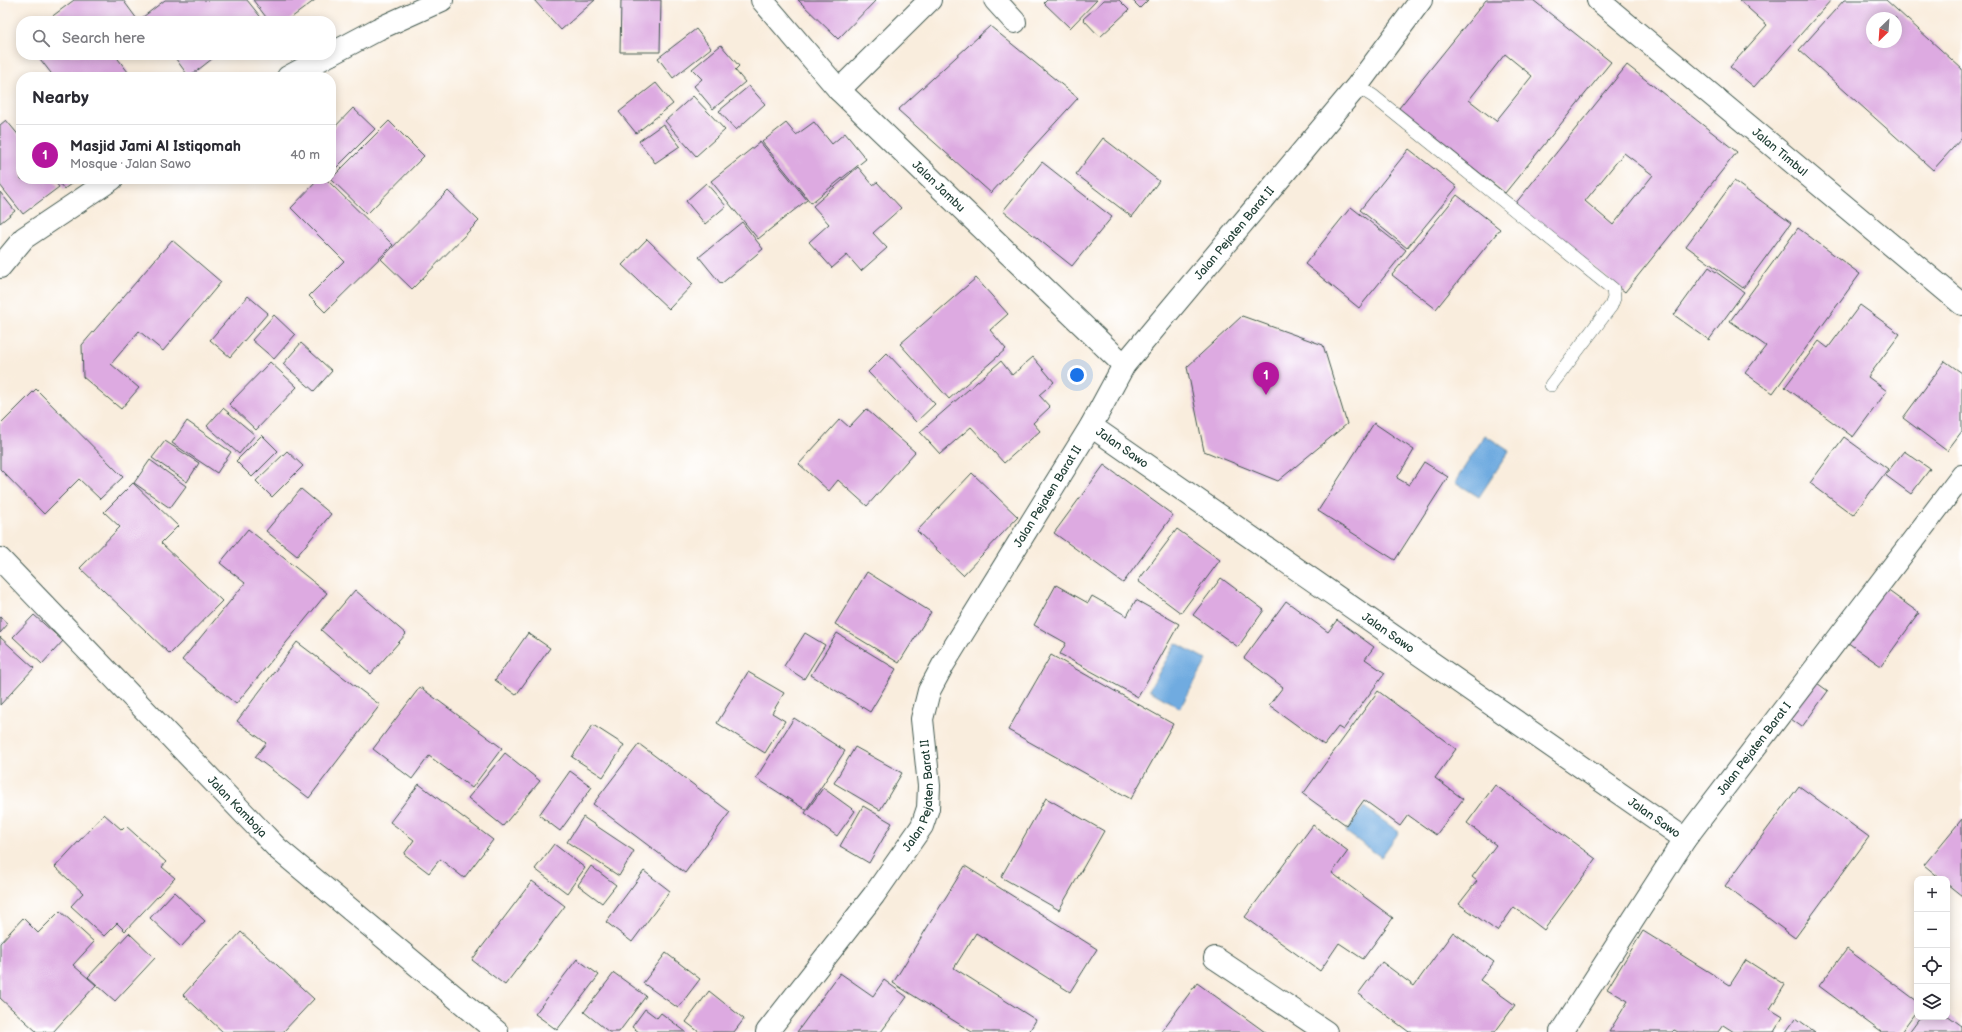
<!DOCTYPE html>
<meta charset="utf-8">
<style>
body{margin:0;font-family:"Balsamiq Sans",sans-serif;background:#f2f2f3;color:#2b2b33}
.controls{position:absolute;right:12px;bottom:12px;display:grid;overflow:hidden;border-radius:8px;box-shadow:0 2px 10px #0003}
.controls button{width:36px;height:36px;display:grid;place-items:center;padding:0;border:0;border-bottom:1px solid #e1e1e2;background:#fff;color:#2b2b33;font:20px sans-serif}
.compass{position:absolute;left:1866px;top:12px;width:36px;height:36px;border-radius:50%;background:#fff;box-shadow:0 2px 10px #0003;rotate:205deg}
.you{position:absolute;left:1077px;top:375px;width:14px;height:14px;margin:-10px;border:3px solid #fff;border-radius:50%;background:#1a73e8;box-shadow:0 0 0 6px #1a73e833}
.badge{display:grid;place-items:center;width:26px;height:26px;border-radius:50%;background:#b5179e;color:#fff;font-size:13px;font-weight:700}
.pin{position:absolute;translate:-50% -33px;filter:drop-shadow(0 1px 2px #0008)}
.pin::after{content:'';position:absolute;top:21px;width:14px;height:12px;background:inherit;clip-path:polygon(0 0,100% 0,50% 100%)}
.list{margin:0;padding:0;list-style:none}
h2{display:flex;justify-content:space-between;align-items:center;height:52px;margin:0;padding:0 16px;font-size:17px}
h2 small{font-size:13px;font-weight:400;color:#7c7c81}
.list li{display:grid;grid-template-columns:26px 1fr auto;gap:12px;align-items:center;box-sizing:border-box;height:60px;padding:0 16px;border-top:1px solid #e1e1e2}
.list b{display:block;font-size:15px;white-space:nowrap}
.list p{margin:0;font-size:13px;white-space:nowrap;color:#7c7c81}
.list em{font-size:13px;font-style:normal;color:#7c7c81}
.icon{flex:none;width:22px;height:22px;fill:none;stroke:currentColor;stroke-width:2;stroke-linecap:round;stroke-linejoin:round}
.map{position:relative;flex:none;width:1962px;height:1032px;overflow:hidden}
.search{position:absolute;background:#fff;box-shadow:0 2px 10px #0003;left:16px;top:16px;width:320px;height:44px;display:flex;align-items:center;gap:10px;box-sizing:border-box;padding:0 14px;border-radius:16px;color:#7c7c81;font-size:15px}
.panel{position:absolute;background:#fff;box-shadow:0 2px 10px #0003;left:16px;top:72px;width:320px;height:112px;border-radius:16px}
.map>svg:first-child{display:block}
.water{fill:#6fabe0;stroke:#47748a}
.building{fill:#ddaae1;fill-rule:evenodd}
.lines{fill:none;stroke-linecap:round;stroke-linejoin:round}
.service-casing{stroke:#40574d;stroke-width:14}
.minor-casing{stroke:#40574d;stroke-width:24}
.service{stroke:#fff;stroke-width:13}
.minor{stroke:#fff;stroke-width:22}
.labels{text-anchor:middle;stroke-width:3;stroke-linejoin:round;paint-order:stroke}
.street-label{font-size:12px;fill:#1f3d34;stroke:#fff}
</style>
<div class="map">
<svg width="1962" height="1032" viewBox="0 0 1962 1032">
<rect width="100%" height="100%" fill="#fff"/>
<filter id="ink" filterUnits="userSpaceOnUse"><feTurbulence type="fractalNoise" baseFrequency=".025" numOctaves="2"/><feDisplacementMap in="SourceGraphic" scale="8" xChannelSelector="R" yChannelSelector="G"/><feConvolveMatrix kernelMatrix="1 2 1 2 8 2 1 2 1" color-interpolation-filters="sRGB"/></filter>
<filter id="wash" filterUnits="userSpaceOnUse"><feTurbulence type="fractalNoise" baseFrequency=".012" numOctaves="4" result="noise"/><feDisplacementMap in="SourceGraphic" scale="16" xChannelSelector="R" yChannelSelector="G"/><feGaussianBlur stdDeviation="0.9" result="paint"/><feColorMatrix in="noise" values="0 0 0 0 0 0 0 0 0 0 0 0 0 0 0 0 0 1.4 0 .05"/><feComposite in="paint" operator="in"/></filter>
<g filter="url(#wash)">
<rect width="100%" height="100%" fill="#f9eddd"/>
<path class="water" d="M1485,435L1509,451L1479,497L1455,482Z
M1176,643L1207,660L1180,708L1149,690Z
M1364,807L1399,832L1381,857L1346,832Z"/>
<g id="blocks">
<path class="building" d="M74,0H123L137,19L135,21H53L50,18Z
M165,0H247L263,20L146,21L143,17Z
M253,0H315L287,21H269Z
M534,0H595L561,30Z
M621,0H661L660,52H620Z
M798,0H876L838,39Z
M1047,0H1097L1070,28L1044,3Z
M1104,0H1119L1129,10L1100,37L1083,19Z
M1132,0H1148L1140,8Z
M1486,0H1533L1611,62L1505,193L1399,108ZM1505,54L1532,76L1496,121L1469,100Z
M1739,0H1831L1754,87L1730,67L1767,25Z
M1844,0H1886L1962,69V138L1933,170L1799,50ZM1872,18H1896V42H1872Z
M990,26L1078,98L991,193L898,110Z
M696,29L711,48L673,78L658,58Z
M721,45L739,66L735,70L745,82L713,109L694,86L702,79L692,69Z
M37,55H115L128,72L122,77H54Z
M173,55H217L189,77Z
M1627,65L1737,152L1625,292L1515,204ZM1624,153L1653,175L1613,225L1585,201Z
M656,83L673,104L636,133L619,112Z
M749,86L765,104L736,130L719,111Z
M693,96L725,130L696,156L665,121Z
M353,108L375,129L331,173V131Z
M6,120L21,138V179H53L59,187L23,214L0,185V125Z
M389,121L424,156L367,214L331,179Z
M814,122L832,144L845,133L866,159L811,203L762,142L786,123L796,135Z
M663,124L680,146L655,163L639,141Z
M1103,138L1159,181L1132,217L1076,174Z
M760,142L807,200L758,239L711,181Z
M1409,149L1457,187L1407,248L1360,210Z
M1042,162L1112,217L1072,266L1003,211Z
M858,167L873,185L877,182L901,208L873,233L887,248L861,271L847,255L832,268L809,242L829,224L813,206Z
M56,179H78L64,189Z
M319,179H326L393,245L325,312L309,296L344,261L291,208Z
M1734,181L1791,223L1743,288L1686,246Z
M706,183L726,206L705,224L686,201Z
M448,191L479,221L412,289L381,259Z
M0,192L15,211L0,223Z
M1457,195L1500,229L1436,309L1392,275Z
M1351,207L1406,250L1359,308L1305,264Z
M742,222L763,249L721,284L699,257Z
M1798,228L1860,274L1773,393L1745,373L1766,346L1730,321Z
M647,239L693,284L669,309L622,265Z
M172,240L221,282L163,351L139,331L111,364L139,388L121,409L83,377L82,345Z
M1709,267L1744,292L1709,340L1674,315Z
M976,278L1008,314L990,330L1006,349L949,399L900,344Z
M248,296L268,313L230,357L210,340Z
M1860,305L1900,334L1868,377L1887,391L1853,437L1785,387L1819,341L1828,348Z
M274,315L295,335L274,359L252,340Z
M1242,316L1323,345L1347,424L1278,481L1204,451L1187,367Z
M301,343L332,371L314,391L283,364Z
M887,353L935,404L916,422L868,372Z
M1033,357L1054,382L1039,395L1050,407L1033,423L1040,431L1004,463L971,427L940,454L920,432L1001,361L1012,375Z
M1945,361L1962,373V431L1947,451L1903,418Z
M270,362L297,387L256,430L229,404Z
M36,389L123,477L100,499L79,479L44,514L0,469V425Z
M223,408L255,435L239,454L207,426Z
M866,409L915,452L867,506L838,480L829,491L799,464L840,419L849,427Z
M187,421L231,452L217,473L172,443Z
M1374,423L1414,450L1397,478L1409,485L1424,462L1448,477L1395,560L1318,511Z
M262,435L278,451L252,477L236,461Z
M1844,437L1888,469L1853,515L1810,483Z
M165,441L199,463L187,482L152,458Z
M287,451L303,466L272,497L256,481Z
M1904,451L1930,469L1911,494L1885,475Z
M150,460L186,486L170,508L134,483Z
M1104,465L1173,515L1123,583L1054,533Z
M972,473L1018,517L963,575L917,531Z
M133,483L178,526L161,543L222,601L170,654L80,568L120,527L104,512Z
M301,489L331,514L297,556L266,531Z
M248,529L327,593L236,704L182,660L245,583L220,563Z
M1177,529L1220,560L1181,613L1138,581Z
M867,572L931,612L899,663L835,624Z
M1221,578L1264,610L1238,647L1193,615Z
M1056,585L1088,603L1092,596L1127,616L1136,600L1179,624L1138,697L1060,654L1066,643L1034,625Z
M1883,587L1919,613L1881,666L1844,640Z
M355,590L406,634L371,674L321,630Z
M1286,601L1328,632L1337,620L1374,647L1365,659L1385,673L1343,730L1338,727L1324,745L1269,705L1283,687L1244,658Z
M34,615L63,641L42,664L13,637Z
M0,617L8,624L0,633Z
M528,633L550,648L516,695L495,680Z
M805,633L825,645L804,679L784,666Z
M837,633L896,669L870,712L811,675Z
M0,637L34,668L0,705Z
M297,642L380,705L309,798L255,757L266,743L237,721Z
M1051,655L1173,724L1131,799L1008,730Z
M748,672L784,693L772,713L785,721L765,753L717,723Z
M1810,678L1828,691L1802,727L1784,714Z
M420,687L502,748L472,788L429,756L412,779L373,749Z
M1378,691L1456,749L1435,778L1463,799L1436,835L1408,815L1400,826L1364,800L1346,825L1303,794Z
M794,718L845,751L806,810L756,778Z
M593,725L624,745L603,777L572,757Z
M639,744L730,812L685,873L593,804Z
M855,747L902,773L880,810L834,783Z
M505,753L540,781L503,826L468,798Z
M570,771L592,787L560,831L539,815Z
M419,784L493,840L464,878L440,859L429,873L404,854L414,840L390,822Z
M1495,785L1596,859L1544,930L1514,907L1497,931L1459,904L1477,881L1472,877L1496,845L1467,823Z
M1799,786L1869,837L1795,938L1725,886Z
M823,788L855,811L837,836L805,813Z
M1046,798L1104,831L1059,910L1001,877Z
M863,806L892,823L869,863L840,846Z
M104,814L122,830L126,826L166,862L162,867L175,878L125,931L117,923L104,936L71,906L83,893L55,867Z
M583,817L634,851L619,876L567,842Z
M1962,819V896L1947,884V879H1941L1924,865Z
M1313,825L1348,851L1332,873L1393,918L1363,959L1339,943L1320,971L1245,917Z
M554,844L585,868L567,893L535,869Z
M591,866L616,885L602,903L578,885Z
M965,866L1097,949L1070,992L976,933L954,968L1036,1020L1029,1032H972L893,983Z
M644,871L670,891L632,942L606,922Z
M532,881L565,906L505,985L472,960Z
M174,892L205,921L181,947L150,918Z
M60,911L94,942L73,965L96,985L53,1032H37L0,998V943L23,918L38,933Z
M1643,931L1730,985L1746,960L1785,985L1770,1009L1783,1017L1774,1032H1734L1723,1025L1718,1032H1678L1674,1030L1672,1032H1609L1628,1001L1607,989Z
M241,932L314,999L283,1032H223L183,995Z
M1453,932L1494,962L1480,980L1515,1005L1495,1032H1409L1358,994L1382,962L1414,986Z
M129,933L155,958L115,1001L88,977Z
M1847,949L1917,1001V1010L1901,1032H1881L1819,986Z
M666,953L700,979L678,1008L643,983Z
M577,959L599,975L557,1030L535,1014Z
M614,973L646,996L619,1032H609L584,1012Z
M840,973L873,996L884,980L907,997L881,1032H797Z
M1197,983L1243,1016L1265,1032H1161Z
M709,991L744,1019L734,1032H699L686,1022Z
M645,1009L657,1018L661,1013L686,1032H639L632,1027Z
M1947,1015L1962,1026V1032H1909L1920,1017H1947Z
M1796,1018L1815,1032H1786Z"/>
</g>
</g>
<g filter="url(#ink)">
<use href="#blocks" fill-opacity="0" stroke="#40574d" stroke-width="1"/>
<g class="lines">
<g class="service-casing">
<path id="service" d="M1357,86L1373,96L1613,289L1614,298L1611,306L1551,385"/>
</g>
<g class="minor-casing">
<g id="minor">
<path id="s1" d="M762,0L839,90L1124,365"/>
<path d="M995,0L1015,22"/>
<path id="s2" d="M1598,0L1962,304"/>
<path d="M331,54L378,29L442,0"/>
<path d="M288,77L329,55"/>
<path d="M839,90L930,0"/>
<path d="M0,267L24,238L112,179"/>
<path id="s3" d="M1091,426L1685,839"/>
<path id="s4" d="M0,559L278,849L497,1032"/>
<path d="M1215,958L1326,1032"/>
<path id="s5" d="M767,1032L874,895L922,826L928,808L929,786L922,719L929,691L943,665L1091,426L1124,365L1357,86L1421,0"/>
<path id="s6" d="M1561,1032L1685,839L1962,476"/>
</g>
</g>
<use href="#service" class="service"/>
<use href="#minor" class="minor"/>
</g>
</g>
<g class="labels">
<g class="street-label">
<text dy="4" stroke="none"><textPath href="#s2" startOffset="237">Jalan Timbul</textPath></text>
<text dy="4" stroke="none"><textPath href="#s1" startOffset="257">Jalan Jambu</textPath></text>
<text dy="4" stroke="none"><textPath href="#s5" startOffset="947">Jalan Pejaten Barat II</textPath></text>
<text dy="4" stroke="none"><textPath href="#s3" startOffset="38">Jalan Sawo</textPath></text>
<text dy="4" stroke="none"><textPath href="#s5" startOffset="623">Jalan Pejaten Barat II</textPath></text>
<text dy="4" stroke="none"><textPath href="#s3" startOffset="362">Jalan Sawo</textPath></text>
<text dy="4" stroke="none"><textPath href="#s6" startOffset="343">Jalan Pejaten Barat I</textPath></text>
<text dy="4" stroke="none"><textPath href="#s5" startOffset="287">Jalan Pejaten Barat II</textPath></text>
<text dy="4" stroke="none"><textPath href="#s4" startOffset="343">Jalan Kamboja</textPath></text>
<text dy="4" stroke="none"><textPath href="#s3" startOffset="686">Jalan Sawo</textPath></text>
</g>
</g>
</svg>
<div class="controls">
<button>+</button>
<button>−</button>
<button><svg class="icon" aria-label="locate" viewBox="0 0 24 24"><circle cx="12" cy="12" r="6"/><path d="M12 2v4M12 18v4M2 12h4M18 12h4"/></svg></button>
<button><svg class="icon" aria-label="layers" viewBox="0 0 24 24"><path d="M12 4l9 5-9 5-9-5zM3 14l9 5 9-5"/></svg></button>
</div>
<svg class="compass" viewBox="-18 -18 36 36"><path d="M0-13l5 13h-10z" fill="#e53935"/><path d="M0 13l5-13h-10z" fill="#7c7c81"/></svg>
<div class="you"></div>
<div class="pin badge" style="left:1266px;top:395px">1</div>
<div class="search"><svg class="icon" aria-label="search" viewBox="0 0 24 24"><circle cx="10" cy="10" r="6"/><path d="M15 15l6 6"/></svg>Search here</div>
<section class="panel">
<h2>Nearby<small></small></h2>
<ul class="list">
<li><span class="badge">1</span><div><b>Masjid Jami Al Istiqomah</b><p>Mosque · Jalan Sawo</p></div><em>40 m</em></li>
</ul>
</section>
</div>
